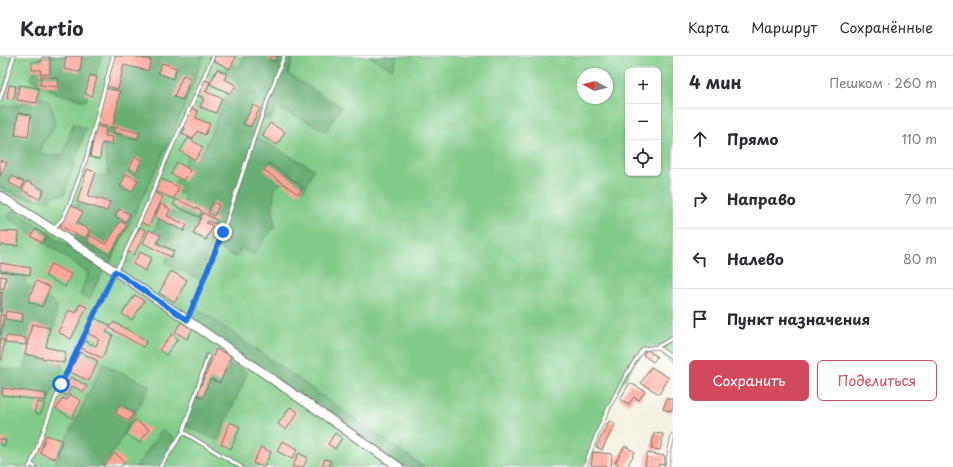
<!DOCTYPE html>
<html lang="ru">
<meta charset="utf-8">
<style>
body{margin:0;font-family:"Playpen Sans",sans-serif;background:#f7f7f7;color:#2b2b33}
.controls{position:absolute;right:12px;top:12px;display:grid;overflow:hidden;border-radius:6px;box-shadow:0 1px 3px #0004}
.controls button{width:36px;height:36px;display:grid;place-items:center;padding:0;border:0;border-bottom:1px solid #e1e1e2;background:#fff;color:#2b2b33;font:20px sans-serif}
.compass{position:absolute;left:577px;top:12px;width:36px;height:36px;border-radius:50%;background:#fff;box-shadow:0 1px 3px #0004;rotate:278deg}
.stop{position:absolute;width:12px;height:12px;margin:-9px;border:3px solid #1a73e8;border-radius:50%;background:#fff}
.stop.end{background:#1a73e8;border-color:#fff;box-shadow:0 1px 4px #0008}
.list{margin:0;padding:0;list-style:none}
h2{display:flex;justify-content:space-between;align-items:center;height:52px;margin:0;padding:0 16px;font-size:17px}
h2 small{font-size:13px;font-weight:400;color:#7c7c81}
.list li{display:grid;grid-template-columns:26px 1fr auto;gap:12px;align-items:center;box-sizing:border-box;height:60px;padding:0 16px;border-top:1px solid #e1e1e2}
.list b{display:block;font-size:15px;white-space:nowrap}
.list em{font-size:13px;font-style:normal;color:#7c7c81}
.actions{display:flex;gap:8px;padding:12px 16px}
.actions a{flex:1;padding:9px 0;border:1px solid #d1495b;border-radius:6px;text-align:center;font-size:14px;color:#d1495b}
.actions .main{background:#d1495b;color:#fff}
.icon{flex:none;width:22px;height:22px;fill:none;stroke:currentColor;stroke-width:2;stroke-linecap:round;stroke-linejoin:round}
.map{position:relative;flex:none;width:673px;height:411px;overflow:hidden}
header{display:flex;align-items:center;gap:24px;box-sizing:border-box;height:56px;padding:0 20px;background:#fff;border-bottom:1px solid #e1e1e2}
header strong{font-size:19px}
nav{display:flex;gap:22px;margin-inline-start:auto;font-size:14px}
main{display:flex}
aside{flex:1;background:#fff}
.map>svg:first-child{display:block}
.green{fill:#81cb88;stroke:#567b5a;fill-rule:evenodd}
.forest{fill:#68af74;stroke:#4a6d50}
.building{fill:#fea496}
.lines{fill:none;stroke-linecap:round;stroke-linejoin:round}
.service-casing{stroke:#72716b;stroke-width:4.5}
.tertiary-casing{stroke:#72716b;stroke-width:10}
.service{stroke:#fff;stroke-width:3}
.tertiary{stroke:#fff;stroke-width:8}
.route{stroke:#1a73e8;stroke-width:5}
</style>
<header>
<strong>Kartio</strong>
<nav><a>Карта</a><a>Маршрут</a><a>Сохранённые</a></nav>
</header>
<main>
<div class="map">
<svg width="673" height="411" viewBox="0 0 673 411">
<rect width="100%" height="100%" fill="#fff"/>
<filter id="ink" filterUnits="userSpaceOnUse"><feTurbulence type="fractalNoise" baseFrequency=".025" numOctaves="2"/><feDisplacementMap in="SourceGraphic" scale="8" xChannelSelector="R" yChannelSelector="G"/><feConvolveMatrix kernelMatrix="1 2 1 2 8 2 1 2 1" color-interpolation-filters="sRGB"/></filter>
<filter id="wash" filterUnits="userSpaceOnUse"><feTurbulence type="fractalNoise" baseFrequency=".012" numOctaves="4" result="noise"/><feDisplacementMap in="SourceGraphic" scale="16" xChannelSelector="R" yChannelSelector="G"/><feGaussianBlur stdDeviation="0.9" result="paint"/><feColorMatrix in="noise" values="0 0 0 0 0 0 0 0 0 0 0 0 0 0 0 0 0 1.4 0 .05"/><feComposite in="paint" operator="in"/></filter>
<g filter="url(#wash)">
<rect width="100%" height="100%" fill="#f5f2e3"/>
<path class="green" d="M0,0H673V309L657,291L643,293L615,340L592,389L585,411H0ZM628,15H658V117H628ZM583,18H607V42H583Z"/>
<path class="forest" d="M43,0H67L89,3L91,0H102L86,45L59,38L30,23Z
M119,0H203C179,72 143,139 110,207L58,173L72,158L84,139L90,118L109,121L102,81Z
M245,0H280L283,1L284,0H294L288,18L341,51L326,75L277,51L270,64L262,61L255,81L314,113L304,134L284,125L274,132L273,151L275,171L265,182L253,199L241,192L236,201L217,192L222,176L216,174L199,223L166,207L169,197L151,184L163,153L179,159L185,141L173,132L193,89L204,94L213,72L231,30L221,24L229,7L239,12Z
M369,0H398L392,13Z
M29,37L49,45L53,56L55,68L52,76L42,88L39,97L50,100L64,98L73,68L86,72L64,139H54L47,145L18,140L0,131V56L2,50L21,49Z
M13,153L103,214L89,244L80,239L88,217L7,161Z
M0,210L24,214L26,229L38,236L57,249L54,272L37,289L0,282Z
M194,250L424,411H398L187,265Z
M29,294L62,301V314L50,342L0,337V312L24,314Z
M208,300L248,316L218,384L185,370Z
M103,308L150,330L105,411H53Z
M162,374L174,382L156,411H136Z"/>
<g id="blocks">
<path class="building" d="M66,0H82L80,16L64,13Z
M114,0H133L151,4L148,15L124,9L118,33L107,30Z
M211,0H234L236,1L230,13L209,2Z
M270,0H278L276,6L269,4Z
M42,1H50V18H40L41,14H32V6H41Z
M162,7L177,12L173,23L158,17Z
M217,13L227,18L224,23L236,29L231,38L210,28Z
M90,19L97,21L92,40L85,38Z
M183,19L191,22L183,44L174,41Z
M41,20L59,22L58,31L40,29Z
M203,23L210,26L206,36L222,42L216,57L200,51L204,42L197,39Z
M9,29L16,30L14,43L7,42Z
M19,29L39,32L37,47L17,44Z
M104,32L120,35L113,72L97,68Z
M253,49L260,52L250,71L243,68Z
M191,52L198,55L196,62L210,68L205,79L197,75L193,83L182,78L185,72L183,71Z
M18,57L31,59L28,81L15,79Z
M270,67L285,76L277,89L262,80Z
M96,70L106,72L105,80L113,81L112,89L102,87L100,103L90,101Z
M115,71L140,77L138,83L113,77Z
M188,82L203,91L195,104L180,95Z
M135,101L142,104L136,117L129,113Z
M0,104L7,107L0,120Z
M177,106L190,114L184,125L171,118Z
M269,107L303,131L298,138L264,114Z
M87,113L96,116L88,140L110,146L107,155L77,146Z
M126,118L138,124L132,136L120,130Z
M12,120L24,126L21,133L9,127Z
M161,123L179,131L174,143L155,135Z
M27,125L44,134L39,143L22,134Z
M154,136L163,141L149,170L140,166Z
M176,143L202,155L199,161L173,149Z
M213,146L219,149L214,160L208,157Z
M161,148L170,153L167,160L187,169L184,175L155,161Z
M71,149L83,156L77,167L90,174L85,183L60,170Z
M119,153L130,158L126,166L115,160Z
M203,157L217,164L215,168L208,165L206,167L213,170L206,184L193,178Z
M120,165L127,169L110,199L87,186L90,179L106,189Z
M140,171L146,175L134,199L127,195Z
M36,173L47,180L42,187L31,180Z
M149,174L161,179L157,187L174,195L171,201L143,187Z
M0,175L19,176L18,190L0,189Z
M140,196L152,202L145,215L133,208Z
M0,207L31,212L30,219L0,215Z
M51,208L71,218L65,231L45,220Z
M171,215L187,224L175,246L159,237Z
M0,220L6,221L4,233L0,232Z
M36,225L50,231L42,251L28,245Z
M0,236H2L1,256H0Z
M135,239L144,245L132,264L122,258Z
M80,248L87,251L71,283L58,276L69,254L76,257Z
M6,255L23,258L22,266L5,263Z
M0,259H4L1,279H0Z
M94,262L110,269L106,276L113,279L102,302L81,292L85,285L96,290L99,283L87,277Z
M114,266L147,285L143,291L110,272Z
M181,266L193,273L187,283L175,276Z
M32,268L50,272L46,291L66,296L64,307L25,298Z
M172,278L178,283L166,299L159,294Z
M6,280L26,282V289L5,287Z
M0,283L4,284L2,304L0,303Z
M216,293L231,300L220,327L210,323L203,342L197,339Z
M647,293L657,301L653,306L643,299Z
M80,296L98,305L89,325L70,316Z
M651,311L669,322L659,338L641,327Z
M71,321L87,330L84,336L72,330L66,340L62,337Z
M630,327L645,335L639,344L634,341L629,348L620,343Z
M3,332L47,338L46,345L2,339Z
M70,338L81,345L72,362L56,353L63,342L67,344Z
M667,342L673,344V351L671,356L663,353Z
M38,346L45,348L40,359L34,356Z
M120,348L134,356L129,365L115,357Z
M290,351L298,356L286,374L278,368Z
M135,364L149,373L140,387L126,378Z
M609,365L615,368L602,394L596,391Z
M230,366L240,371L231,393L221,388Z
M335,377L342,382L335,393L328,388Z
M654,377L663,378L660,394L651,393Z
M46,379L62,384L55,403L40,397Z
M0,383L6,384L5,390L0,389Z
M282,385L298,393L292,403L277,395Z
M625,390L635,396L627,411H622L615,407Z
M261,391L271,396L264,411H262L253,407Z
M593,396L612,398L611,411L591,409Z
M115,397L125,406L121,411H103Z
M299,397L308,402L303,411H292Z
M647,397L665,400L664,409L659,408V411H645Z
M325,403L331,405L329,411L322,410Z"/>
</g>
</g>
<g filter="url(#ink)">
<use href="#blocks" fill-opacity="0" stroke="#72716b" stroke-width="1"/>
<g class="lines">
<g class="service-casing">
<path id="service" d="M0,43L14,0
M53,173L63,162L70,147L86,103L113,0
M188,263L223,176L257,73L284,0
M657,291L673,302
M183,376L241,411
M31,408L61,328L115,215L122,204L150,142L168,99L197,37L213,0
M29,411L31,408L35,411
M160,411L183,376L208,300
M585,411C598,371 619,327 643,293L657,291L673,282
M667,411L670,393L673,380"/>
</g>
<g class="tertiary-casing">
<path id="tertiary" d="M0,140C136,226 267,320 399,411"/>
</g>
<use href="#service" class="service"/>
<use href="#tertiary" class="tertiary"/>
</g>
</g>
<g class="lines" filter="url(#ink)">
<path class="route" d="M61,328L115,215L187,264L223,176"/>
</g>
</svg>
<div class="controls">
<button>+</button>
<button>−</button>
<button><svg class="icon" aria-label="locate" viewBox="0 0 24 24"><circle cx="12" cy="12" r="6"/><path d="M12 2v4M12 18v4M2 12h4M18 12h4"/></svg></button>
</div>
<svg class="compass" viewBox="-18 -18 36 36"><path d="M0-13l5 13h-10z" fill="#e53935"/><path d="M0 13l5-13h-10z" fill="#7c7c81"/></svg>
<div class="stop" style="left:61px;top:328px"></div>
<div class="stop end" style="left:223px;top:176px"></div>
</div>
<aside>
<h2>4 мин<small>Пешком · 260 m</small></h2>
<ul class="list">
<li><svg class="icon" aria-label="ahead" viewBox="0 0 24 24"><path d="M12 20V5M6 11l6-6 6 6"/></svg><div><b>Прямо</b></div><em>110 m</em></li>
<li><svg class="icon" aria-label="right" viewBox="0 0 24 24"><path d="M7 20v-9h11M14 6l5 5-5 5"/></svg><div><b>Направо</b></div><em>70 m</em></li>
<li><svg class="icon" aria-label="left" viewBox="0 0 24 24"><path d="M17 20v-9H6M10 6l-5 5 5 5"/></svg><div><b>Налево</b></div><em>80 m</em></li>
<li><svg class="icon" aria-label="arrive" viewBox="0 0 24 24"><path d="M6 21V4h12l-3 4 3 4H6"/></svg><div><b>Пункт назначения</b></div></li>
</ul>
<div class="actions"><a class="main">Сохранить</a><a>Поделиться</a></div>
</aside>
</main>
